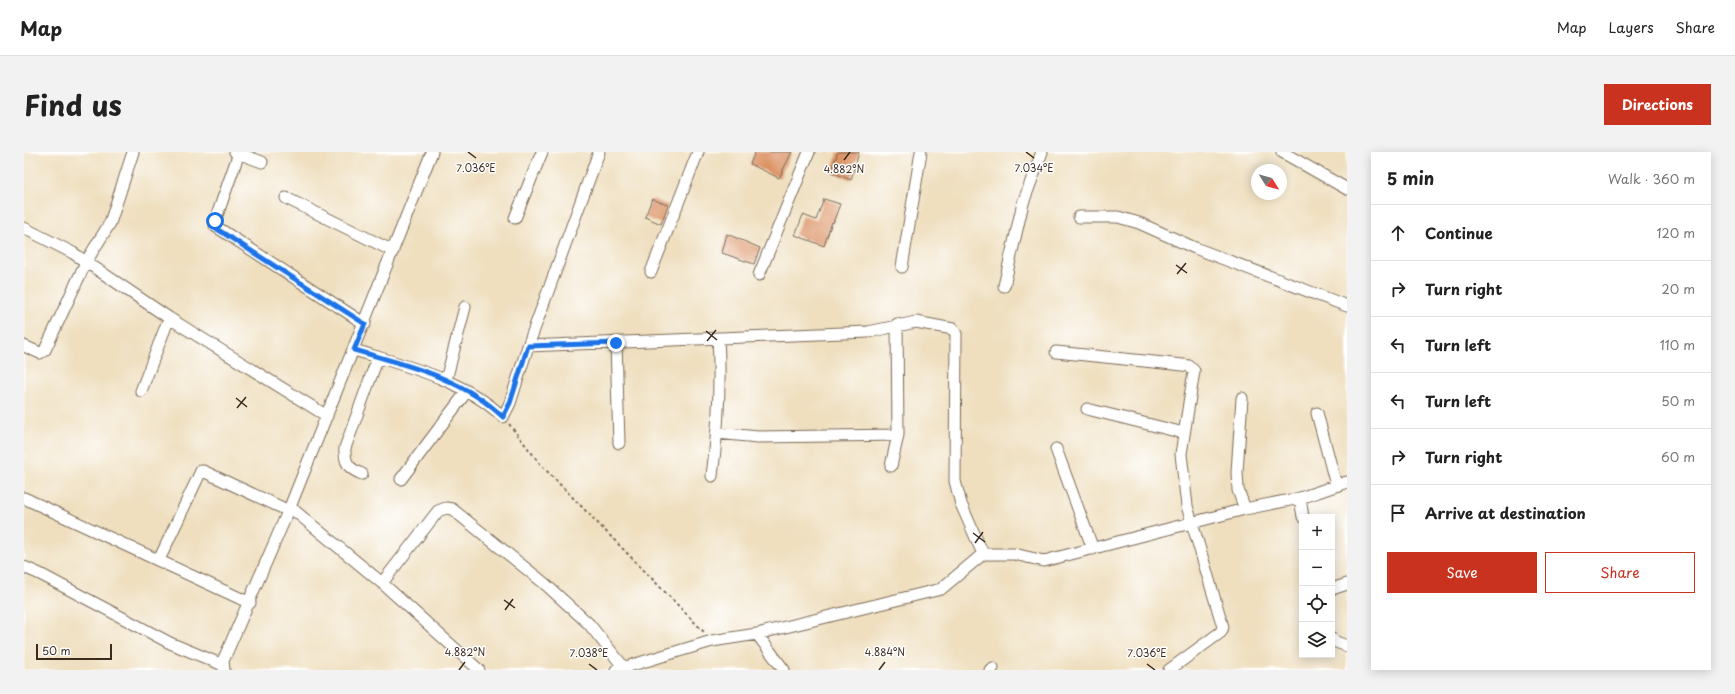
<!DOCTYPE html>
<meta charset="utf-8">
<style>
body{margin:0;font-family:"Playpen Sans",sans-serif;background:#f2f2f2;color:#222}
.controls{position:absolute;right:12px;bottom:12px;display:grid;overflow:hidden;border-radius:0px;box-shadow:0 2px 10px #0003}
.controls button{width:36px;height:36px;display:grid;place-items:center;padding:0;border:0;border-bottom:1px solid #e0e0e0;background:#fff;color:#222;font:20px sans-serif}
.compass{position:absolute;left:1227px;top:12px;width:36px;height:36px;border-radius:50%;background:#fff;box-shadow:0 2px 10px #0003;rotate:127deg}
.scale{position:absolute;left:12px;bottom:10px;width:76px;box-sizing:border-box;padding-left:4px;border:2px solid #3b2a1e;border-top:0;font-size:11px;line-height:14px;white-space:nowrap;color:#3b2a1e;-webkit-text-stroke:3px #fff;paint-order:stroke}
.stop{position:absolute;width:12px;height:12px;margin:-9px;border:3px solid #1a73e8;border-radius:50%;background:#fff}
.stop.end{background:#1a73e8;border-color:#fff;box-shadow:0 1px 4px #0008}
.list{margin:0;padding:0;list-style:none}
h2{display:flex;justify-content:space-between;align-items:center;height:52px;margin:0;padding:0 16px;font-size:17px}
h2 small{font-size:13px;font-weight:400;color:#767676}
.list li{display:grid;grid-template-columns:26px 1fr auto;gap:12px;align-items:center;box-sizing:border-box;height:56px;padding:0 16px;border-top:1px solid #e0e0e0}
.list b{display:block;font-size:15px;white-space:nowrap}
.list em{font-size:13px;font-style:normal;color:#767676}
.actions{display:flex;gap:8px;padding:12px 16px}
.actions a{flex:1;padding:9px 0;border:1px solid #c8321e;border-radius:0px;text-align:center;font-size:14px;color:#c8321e}
.actions .main{background:#c8321e;color:#fff}
.icon{flex:none;width:22px;height:22px;fill:none;stroke:currentColor;stroke-width:2;stroke-linecap:round;stroke-linejoin:round}
.map{position:relative;flex:none;width:1323px;height:518px;overflow:hidden;border-radius:0px}
header{display:flex;align-items:center;gap:24px;box-sizing:border-box;height:56px;padding:0 20px;background:#fff;border-bottom:1px solid #e0e0e0}
header strong{font-size:19px}
nav{display:flex;gap:22px;margin-inline-start:auto;font-size:14px}
.intro{display:flex;align-items:center;justify-content:space-between;box-sizing:border-box;height:96px;padding:0 24px}
h1{margin:0;font-size:28px}
.button{padding:10px 18px;border-radius:0px;background:#c8321e;color:#fff;font-size:14px;font-weight:700}
main{display:flex;gap:24px;padding:0 24px}
aside{flex:1;background:#fff;border-radius:0px;box-shadow:0 2px 10px #0003}
.map>svg:first-child{display:block}
.building{fill:#dc9264}
.lines{fill:none;stroke-linecap:round;stroke-linejoin:round}
.minor-casing{stroke:#7a6956;stroke-width:13}
.path{stroke:#7a6956;stroke-width:2;stroke-dasharray:3 3;stroke-linecap:butt}
.minor{stroke:#fff;stroke-width:11}
.route{stroke:#1a73e8;stroke-width:5}
.ticks{fill:none;stroke:#3b2a1e;stroke-width:1.5}
.ticks-label{font-size:10px;text-anchor:middle;fill:#3b2a1e;stroke:#fff;stroke-width:3;stroke-linejoin:round;paint-order:stroke}
</style>
<header>
<strong>Map</strong>
<nav><a>Map</a><a>Layers</a><a>Share</a></nav>
</header>
<div class="intro"><h1>Find us</h1><a class="button">Directions</a></div>
<main>
<div class="map">
<svg width="1323" height="518" viewBox="0 0 1323 518">
<rect width="100%" height="100%" fill="#fff"/>
<filter id="ink" filterUnits="userSpaceOnUse"><feTurbulence type="fractalNoise" baseFrequency=".025" numOctaves="2"/><feDisplacementMap in="SourceGraphic" scale="8" xChannelSelector="R" yChannelSelector="G"/><feConvolveMatrix kernelMatrix="1 2 1 2 8 2 1 2 1" color-interpolation-filters="sRGB"/></filter>
<filter id="wash" filterUnits="userSpaceOnUse"><feTurbulence type="fractalNoise" baseFrequency=".012" numOctaves="4" result="noise"/><feDisplacementMap in="SourceGraphic" scale="16" xChannelSelector="R" yChannelSelector="G"/><feGaussianBlur stdDeviation="0.9" result="paint"/><feColorMatrix in="noise" values="0 0 0 0 0 0 0 0 0 0 0 0 0 0 0 0 0 1.4 0 .05"/><feComposite in="paint" operator="in"/></filter>
<g filter="url(#wash)">
<rect width="100%" height="100%" fill="#efdfbf"/>
<g id="blocks">
<path class="building" d="M731,0H768L755,26L726,12Z
M814,0H835L827,28L807,20Z
M628,47L644,53L637,72L621,65Z
M800,47L816,52L809,71L808,70L800,94L771,83L779,63L792,68Z
M703,82L736,96L730,112L698,101Z"/>
</g>
</g>
<g filter="url(#ink)">
<use href="#blocks" fill-opacity="0" stroke="#7a6956" stroke-width="1"/>
<g class="lines">
<g class="minor-casing">
<path id="minor" d="M211,0L238,10
M1258,0L1323,37
M215,1L191,69V74L341,172
M262,46L369,99
M1055,65H1094L1115,71L1171,96L1323,154
M491,66L518,0
M0,76L49,101L145,166L303,264
M878,115L897,0
M627,120L674,0
M735,123L785,0
M980,134L999,51L1018,0
M592,191L595,291
M0,194L16,201L21,198L62,110L86,71L109,0
M504,194L844,180L892,170L929,177L932,182L931,329L937,352L959,402
M330,198C382,214 439,227 479,265L486,251L504,194L575,0
M1032,200L1159,213L1165,214L1170,219L1157,302L1163,354L1199,475L1197,480L1145,518
M422,228L441,155
M117,239L145,166
M1218,246L1213,320L1214,338L1221,357
M1063,257L1160,281
M1293,261L1312,333
M693,281L734,285L874,283
M1032,297L1069,397
M867,314L874,283L873,172
M338,322C325,317 320,311 321,296L354,205
M688,324C694,278 697,233 694,186
M377,327L443,239
M0,346L226,451
M1276,346L1279,365
M266,355L358,431L455,518
M135,408L177,319H179L265,359
M0,415L16,422L146,491L199,513
M358,431L414,359L422,356L428,357L520,431L565,472L602,518
M1308,437L1323,432
M733,482L760,518
M1308,487L1312,490L1323,494
M200,518L199,509L266,355L408,0
M592,518L688,489L733,482L917,437L959,402H990L1020,409L1221,357L1276,346L1323,330
M966,518L969,516"/>
</g>
<path class="path" d="M485,272L518,314L680,480"/>
<use href="#minor" class="minor"/>
</g>
</g>
<g class="lines" filter="url(#ink)">
<path class="route" d="M191,69V74L193,77L341,172L330,198C382,213 439,226 479,265L486,251L504,194L592,191"/>
</g>
<path class="ticks" d="M444,0L452,6M1002,0L1010,6M820,8L826,0M1152,113L1163,121M1153,122L1162,111M682,179L693,188M683,189L692,178M212,246L223,255M213,256L222,245M949,381L961,390M951,391L959,380M480,448L491,456M481,458L489,447M565,512L573,518M1123,512L1131,518M435,518L441,510M855,518L861,510"/>
<g class="ticks-label">
<text x="452" y="20">7.036°E</text>
<text x="1010" y="20">7.034°E</text>
<text x="820" y="21">4.882°N</text>
<text x="441" y="504">4.882°N</text>
<text x="861" y="504">4.884°N</text>
<text x="565" y="505">7.038°E</text>
<text x="1123" y="505">7.036°E</text>
</g>
</svg>
<div class="controls">
<button>+</button>
<button>−</button>
<button><svg class="icon" aria-label="locate" viewBox="0 0 24 24"><circle cx="12" cy="12" r="6"/><path d="M12 2v4M12 18v4M2 12h4M18 12h4"/></svg></button>
<button><svg class="icon" aria-label="layers" viewBox="0 0 24 24"><path d="M12 4l9 5-9 5-9-5zM3 14l9 5 9-5"/></svg></button>
</div>
<svg class="compass" viewBox="-18 -18 36 36"><path d="M0-13l5 13h-10z" fill="#e53935"/><path d="M0 13l5-13h-10z" fill="#767676"/></svg>
<div class="scale">50 m</div>
<div class="stop" style="left:191px;top:69px"></div>
<div class="stop end" style="left:592px;top:191px"></div>
</div>
<aside>
<h2>5 min<small>Walk · 360 m</small></h2>
<ul class="list">
<li><svg class="icon" aria-label="ahead" viewBox="0 0 24 24"><path d="M12 20V5M6 11l6-6 6 6"/></svg><div><b>Continue</b></div><em>120 m</em></li>
<li><svg class="icon" aria-label="right" viewBox="0 0 24 24"><path d="M7 20v-9h11M14 6l5 5-5 5"/></svg><div><b>Turn right</b></div><em>20 m</em></li>
<li><svg class="icon" aria-label="left" viewBox="0 0 24 24"><path d="M17 20v-9H6M10 6l-5 5 5 5"/></svg><div><b>Turn left</b></div><em>110 m</em></li>
<li><svg class="icon" aria-label="left" viewBox="0 0 24 24"><path d="M17 20v-9H6M10 6l-5 5 5 5"/></svg><div><b>Turn left</b></div><em>50 m</em></li>
<li><svg class="icon" aria-label="right" viewBox="0 0 24 24"><path d="M7 20v-9h11M14 6l5 5-5 5"/></svg><div><b>Turn right</b></div><em>60 m</em></li>
<li><svg class="icon" aria-label="arrive" viewBox="0 0 24 24"><path d="M6 21V4h12l-3 4 3 4H6"/></svg><div><b>Arrive at destination</b></div></li>
</ul>
<div class="actions"><a class="main">Save</a><a>Share</a></div>
</aside>
</main>
